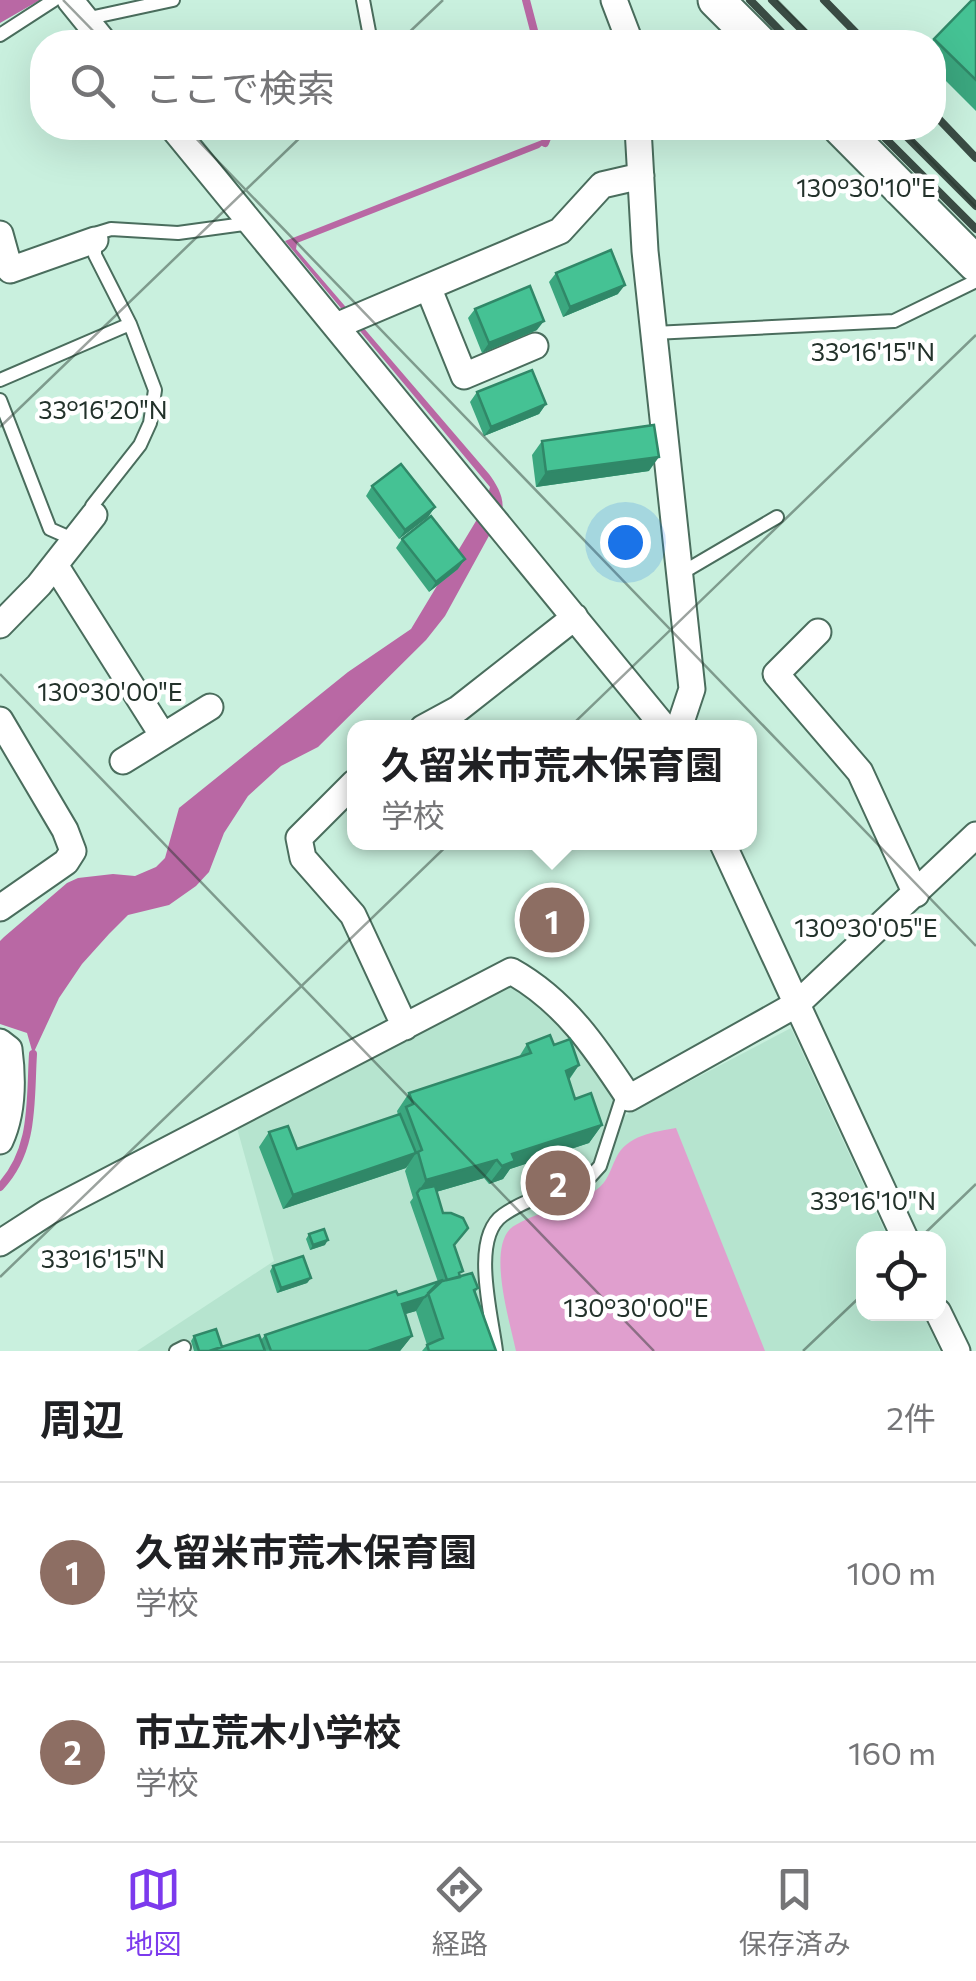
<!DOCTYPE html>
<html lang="ja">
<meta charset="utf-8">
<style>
body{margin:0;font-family:Commissioner,"Noto Sans JP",sans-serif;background:#f2f2f2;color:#202124}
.controls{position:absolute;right:30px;bottom:30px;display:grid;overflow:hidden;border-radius:20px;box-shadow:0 10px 40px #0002}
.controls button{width:90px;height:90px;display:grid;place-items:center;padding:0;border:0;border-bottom:2px solid #e0e0e0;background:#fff;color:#202124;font:50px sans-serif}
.you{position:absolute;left:625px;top:542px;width:35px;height:35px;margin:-25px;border:8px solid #fff;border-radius:50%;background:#1a73e8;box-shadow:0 0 0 15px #1a73e833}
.badge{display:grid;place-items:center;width:65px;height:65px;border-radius:50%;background:#7c3aed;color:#fff;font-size:32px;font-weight:700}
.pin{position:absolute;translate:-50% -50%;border:5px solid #fff;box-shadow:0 2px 10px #0006}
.popup{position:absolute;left:347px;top:720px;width:410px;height:130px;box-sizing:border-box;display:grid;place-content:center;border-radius:20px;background:#fff;filter:drop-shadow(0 2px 8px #0005);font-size:32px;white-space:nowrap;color:#757577}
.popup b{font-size:38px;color:#202124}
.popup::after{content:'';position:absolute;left:50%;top:100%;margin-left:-20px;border:20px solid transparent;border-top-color:#fff}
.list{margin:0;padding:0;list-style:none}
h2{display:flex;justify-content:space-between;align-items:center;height:130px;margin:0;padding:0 40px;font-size:42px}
h2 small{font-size:32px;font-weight:400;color:#757577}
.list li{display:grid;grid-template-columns:65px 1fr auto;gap:30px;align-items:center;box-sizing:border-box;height:180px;padding:0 40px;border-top:2px solid #e0e0e0}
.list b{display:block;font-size:38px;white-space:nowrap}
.list p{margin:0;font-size:32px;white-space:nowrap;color:#757577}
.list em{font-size:32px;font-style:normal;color:#757577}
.icon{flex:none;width:55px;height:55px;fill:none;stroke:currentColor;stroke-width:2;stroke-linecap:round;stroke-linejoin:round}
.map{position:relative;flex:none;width:976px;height:1351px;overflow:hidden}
.search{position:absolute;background:#fff;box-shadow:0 10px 40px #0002;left:30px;right:30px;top:30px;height:110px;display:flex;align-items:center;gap:25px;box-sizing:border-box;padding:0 35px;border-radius:40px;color:#757577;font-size:38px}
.sheet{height:490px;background:#fff}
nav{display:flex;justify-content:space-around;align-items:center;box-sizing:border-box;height:140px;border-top:2px solid #e0e0e0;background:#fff;font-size:28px;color:#757577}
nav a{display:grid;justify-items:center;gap:5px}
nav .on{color:#7c3aed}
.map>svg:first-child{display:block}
.built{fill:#b6e4cf}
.green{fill:#e09fce}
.water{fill:#b968a4}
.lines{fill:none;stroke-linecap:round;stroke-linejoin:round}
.stream{stroke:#b968a4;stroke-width:8}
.lane-casing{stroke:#4a6d5d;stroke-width:16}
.street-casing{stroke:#4a6d5d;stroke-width:29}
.secondary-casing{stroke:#4a6d5d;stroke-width:39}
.lane{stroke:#fff;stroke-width:12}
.street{stroke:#fff;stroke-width:25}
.secondary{stroke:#fff;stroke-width:35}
.rail{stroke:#3a4c44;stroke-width:8}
.wall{fill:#3ba77f}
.shaded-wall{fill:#308868}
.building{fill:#45c294;stroke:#308868;stroke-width:2.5}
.ticks{fill:none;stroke:#23322b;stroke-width:2.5;stroke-opacity:0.45}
.ticks-label{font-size:25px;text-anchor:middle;fill:#23322b;stroke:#fff;stroke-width:9;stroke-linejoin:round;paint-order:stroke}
</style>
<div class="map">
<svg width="976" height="1351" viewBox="0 0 976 1351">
<rect width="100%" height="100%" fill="#c9f0de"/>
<path class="built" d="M514,983L557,1022L585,1054L611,1088L622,1117L791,1028L888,1238H864V1314H923L940,1351H137L274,1261L237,1128Z"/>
<path class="green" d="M676,1128L765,1351H516C510,1322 488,1252 510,1229C524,1216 577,1203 596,1190C608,1182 610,1170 616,1158C627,1135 654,1132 676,1128Z"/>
<path class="water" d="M0,0H40L0,23Z
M542,140L545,143L539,148L297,243L296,249L489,474C497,485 505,498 502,512L445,616L426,640L318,747L281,766L248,796L224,833L209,872L196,886L169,905L128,915L109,934L82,964L59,998L33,1054L27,1033L0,1024V941L4,937L67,883L78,878L113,874L135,876L156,867L165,858L179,808L348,672L411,629L479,516L489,491L490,487L285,241Z"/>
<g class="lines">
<path class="stream" d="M526,0L537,42
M545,143L551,128
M0,1187C35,1150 30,1101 33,1054"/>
<g class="lane-casing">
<path id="lane" d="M363,0L371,42
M85,19L173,0
M0,35L54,0
M654,333L894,321L976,281
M0,380L130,324
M0,400L50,529L75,540
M94,515L92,506L140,445L150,423L155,390L130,324L95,255V240L98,233L111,229L178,233L251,223
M680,574L777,517
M176,1351L184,1347
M496,1351C492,1316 470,1238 503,1215C527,1198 563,1189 590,1177L600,1166L624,1092"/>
</g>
<g class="street-casing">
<path id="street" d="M70,0L104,42
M614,0L630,42
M173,128L665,728
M638,128L645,251L692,689L679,728
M0,234L10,270L95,240
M428,287L464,376L535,346
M336,326L560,231L602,185L641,176
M55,565L163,736
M0,625L39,585L94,515
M818,632L776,674L860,772L916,894
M0,720L65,830L73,851L66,862L0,908
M423,728L458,709L575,617
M123,761L210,707
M354,783L299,838L303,858L353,915L405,1027
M722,842L905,1238
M0,1042L9,1049C13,1079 13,1113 0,1141
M0,1243L48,1212L511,971C565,1001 596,1048 629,1098L797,1004L976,835
M938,1312L957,1351"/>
</g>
<g class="secondary-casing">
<path id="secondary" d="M716,0L758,42
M841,128L976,264"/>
</g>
<use href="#lane" class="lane"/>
<use href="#street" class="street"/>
<use href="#secondary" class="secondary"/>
<path class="rail" d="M750,0L791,42
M772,0L814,42
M824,0L865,42
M934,114L976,158
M875,128L976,229
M898,128L976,206"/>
</g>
<path class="wall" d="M976,0V111L934,69V42H931Z
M556,273L618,294L563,317L549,282Z
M475,309L537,330L482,353L468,318Z
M477,392L546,404L539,414L484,436L470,402Z
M542,441L649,471L536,487L532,455Z
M372,486L435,507L428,517L399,539L366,496Z
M402,539L458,569L429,592L396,548Z
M527,1044L554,1045L579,1065L569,1080L575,1099L602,1125L589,1143L510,1169L503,1179L489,1184L484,1178L436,1192L455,1246L460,1275L478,1288L475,1293L496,1351H422L427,1345L416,1311L405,1314L412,1336L400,1351H194L191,1341L194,1336L222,1347L261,1340L265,1335L438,1282L410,1202L413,1198L405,1171L408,1165L406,1168L283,1209L259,1147L269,1132L297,1149L398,1115L397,1111L409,1093L519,1057Z
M309,1234L325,1245L310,1250L306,1239Z
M273,1266L311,1278L307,1283L277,1293L270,1271Z"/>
<path class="shaded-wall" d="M625,285L618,294L563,317L570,307Z
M544,321L537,330L482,353L489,343Z
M546,404L539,414L484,436L491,427Z
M659,457L649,471L536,487L546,472Z
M435,507L428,517L399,539L405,530Z
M465,559L458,569L429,592L436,582Z
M579,1065L566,1083V1071Z
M602,1125L589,1143L510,1169L503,1179L489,1184L512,1154Z
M416,1153L406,1168L283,1209L293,1195Z
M497,1160L484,1178L419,1197L417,1193L426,1180Z
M328,1240L325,1245L310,1250L313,1245Z
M311,1278L307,1283L277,1293L281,1288Z
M425,1297L416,1311L392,1318L402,1304Z
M412,1336L400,1351H368Z"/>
<path class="building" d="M972,0H976V80L934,39Z
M611,250L625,285L570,307L556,273Z
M530,286L544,321L489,343L475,309Z
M532,370L546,404L491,427L477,392Z
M654,425L659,457L546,472L542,441Z
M401,464L435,507L405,530L372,486Z
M431,516L465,559L436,582L402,539Z
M550,1035L554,1045L570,1039L579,1065L566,1071L575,1099L591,1093L602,1125L512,1154L515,1161L502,1166L497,1160L426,1180L418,1152L422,1150L406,1107L413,1104L409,1093L531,1053L527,1044Z
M400,1114L416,1153L293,1195L269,1132L288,1126L297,1149Z
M435,1186L443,1213H451L463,1218L468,1228L454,1245L463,1271L459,1273L460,1277L447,1280L417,1193L420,1189Z
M324,1229L328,1240L313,1245L309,1234Z
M303,1256L311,1278L281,1288L273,1266Z
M472,1273L478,1288L474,1290L496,1351H429L427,1345L443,1338L428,1293L439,1282Z
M443,1280L425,1297L402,1304L412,1336L368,1351H271L265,1335L396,1291L398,1295Z
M216,1329L222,1347L209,1351H199L194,1336Z
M259,1335L265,1351H209Z"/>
<path class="ticks" d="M63,0L104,42M777,0L818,42M399,42L443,0M186,128L976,946M900,128L976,207M0,427L310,128M0,674L654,1351M920,1238L976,1184M0,1277L976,335M803,1351L864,1293"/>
<g class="ticks-label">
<text x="866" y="197">130°30'10"E</text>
<text x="873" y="361">33°16'15"N</text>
<text x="103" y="419">33°16'20"N</text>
<text x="110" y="701">130°30'00"E</text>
<text x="866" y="937">130°30'05"E</text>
<text x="873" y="1210">33°16'10"N</text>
<text x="103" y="1268">33°16'15"N</text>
<text x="636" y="1317">130°30'00"E</text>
</g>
</svg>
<div class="controls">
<button><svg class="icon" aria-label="locate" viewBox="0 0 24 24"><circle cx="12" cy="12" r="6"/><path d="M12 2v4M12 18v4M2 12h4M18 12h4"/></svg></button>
</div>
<div class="you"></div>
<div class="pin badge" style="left:552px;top:920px;background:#8d6e63">1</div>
<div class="popup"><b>久留米市荒木保育園</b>学校</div>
<div class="pin badge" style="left:558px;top:1183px;background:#8d6e63">2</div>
<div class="search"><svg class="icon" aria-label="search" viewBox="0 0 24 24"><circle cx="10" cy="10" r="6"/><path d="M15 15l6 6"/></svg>ここで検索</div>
</div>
<section class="sheet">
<h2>周辺<small>2件</small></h2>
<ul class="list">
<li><span class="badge" style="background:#8d6e63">1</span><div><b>久留米市荒木保育園</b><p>学校</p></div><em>100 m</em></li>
<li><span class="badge" style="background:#8d6e63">2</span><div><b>市立荒木小学校</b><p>学校</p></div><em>160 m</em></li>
</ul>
</section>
<nav>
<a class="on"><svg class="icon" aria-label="map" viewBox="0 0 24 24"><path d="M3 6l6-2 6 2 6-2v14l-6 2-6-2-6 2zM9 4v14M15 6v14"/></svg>地図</a>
<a><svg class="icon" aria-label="directions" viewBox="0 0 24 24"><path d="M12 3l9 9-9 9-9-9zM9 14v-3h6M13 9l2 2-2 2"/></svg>経路</a>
<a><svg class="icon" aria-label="saved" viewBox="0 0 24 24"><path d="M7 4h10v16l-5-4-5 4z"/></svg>保存済み</a>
</nav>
